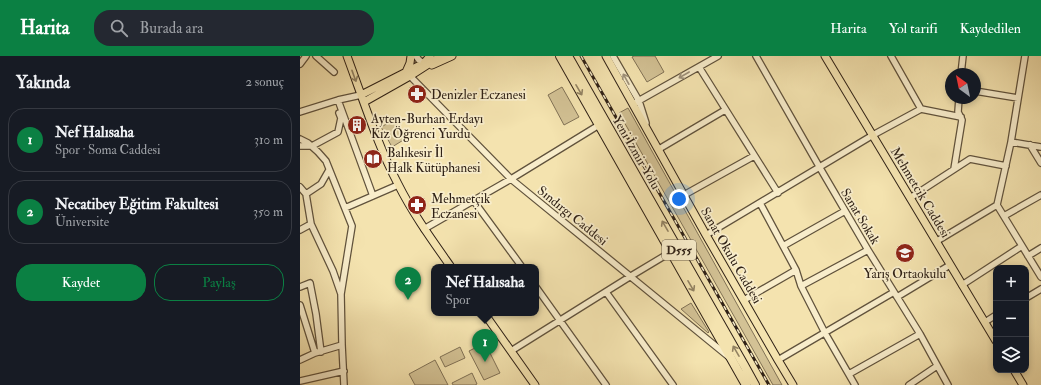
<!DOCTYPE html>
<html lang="tr">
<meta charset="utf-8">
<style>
body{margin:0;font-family:"IM FELL Double Pica",serif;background:#242831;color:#f1f3f6}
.controls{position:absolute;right:12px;bottom:12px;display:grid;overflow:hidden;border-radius:8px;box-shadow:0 2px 6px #0003}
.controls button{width:36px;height:36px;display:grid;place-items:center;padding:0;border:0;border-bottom:1px solid #363941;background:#171b24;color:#f1f3f6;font:20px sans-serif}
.compass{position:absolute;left:645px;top:12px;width:36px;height:36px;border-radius:50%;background:#171b24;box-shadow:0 2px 6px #0003;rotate:327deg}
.you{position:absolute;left:379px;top:143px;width:14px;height:14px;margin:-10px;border:3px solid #fff;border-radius:50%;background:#1a73e8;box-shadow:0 0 0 6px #1a73e833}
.badge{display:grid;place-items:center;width:26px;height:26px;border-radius:50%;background:#0b8043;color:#fff;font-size:13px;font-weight:700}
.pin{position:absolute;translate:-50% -33px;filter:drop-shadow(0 1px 2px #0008)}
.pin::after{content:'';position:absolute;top:21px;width:14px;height:12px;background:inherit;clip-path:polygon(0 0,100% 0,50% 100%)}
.popup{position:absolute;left:131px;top:208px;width:108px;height:52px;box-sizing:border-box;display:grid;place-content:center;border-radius:8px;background:#171b24;filter:drop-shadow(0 1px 3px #0005);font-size:13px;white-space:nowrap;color:#9ea1a6}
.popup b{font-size:15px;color:#f1f3f6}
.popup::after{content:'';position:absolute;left:50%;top:100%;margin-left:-8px;border:8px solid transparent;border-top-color:#171b24}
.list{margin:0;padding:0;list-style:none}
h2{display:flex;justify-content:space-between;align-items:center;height:52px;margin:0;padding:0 16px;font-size:17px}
h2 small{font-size:13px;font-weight:400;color:#9ea1a6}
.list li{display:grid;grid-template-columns:26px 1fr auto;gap:12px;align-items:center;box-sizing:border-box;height:64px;margin:0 8px 8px;padding:0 8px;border:1px solid #363941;border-radius:16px}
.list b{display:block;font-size:15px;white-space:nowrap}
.list p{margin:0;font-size:13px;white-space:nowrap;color:#9ea1a6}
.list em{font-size:13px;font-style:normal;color:#9ea1a6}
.actions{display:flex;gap:8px;padding:12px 16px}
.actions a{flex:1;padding:9px 0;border:1px solid #0b8043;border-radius:16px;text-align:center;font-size:14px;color:#0b8043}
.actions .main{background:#0b8043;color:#fff}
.icon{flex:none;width:22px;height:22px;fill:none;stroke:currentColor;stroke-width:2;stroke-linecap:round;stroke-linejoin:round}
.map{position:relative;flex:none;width:741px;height:329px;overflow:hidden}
header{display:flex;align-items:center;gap:24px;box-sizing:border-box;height:56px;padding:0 20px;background:#0b8043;color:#fff}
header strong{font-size:19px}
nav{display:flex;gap:22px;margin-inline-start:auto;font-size:14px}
.search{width:280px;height:36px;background:#242831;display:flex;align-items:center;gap:10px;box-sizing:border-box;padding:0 14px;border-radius:16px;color:#9ea1a6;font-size:15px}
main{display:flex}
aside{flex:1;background:#171b24}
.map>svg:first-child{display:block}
.green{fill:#d3c295;stroke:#817256}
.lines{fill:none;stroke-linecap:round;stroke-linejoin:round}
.minor-casing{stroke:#60523c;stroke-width:8}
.major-casing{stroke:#2f2116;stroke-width:9}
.highway-casing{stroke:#2f2116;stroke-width:10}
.minor{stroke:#f8edcb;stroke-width:5.5}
.major{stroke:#f4e3af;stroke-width:7}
.highway{stroke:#f4e3af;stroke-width:8}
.rail-casing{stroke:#2f2116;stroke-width:3}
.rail{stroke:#f8edcb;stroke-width:1.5;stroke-dasharray:4.5;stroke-linecap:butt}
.oneway{stroke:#9e917a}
.oneway2{stroke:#928262}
.labels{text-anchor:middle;stroke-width:3.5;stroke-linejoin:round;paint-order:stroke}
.shield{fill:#f8edcb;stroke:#6b5e4c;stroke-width:1}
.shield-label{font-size:12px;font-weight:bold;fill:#2f2116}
.poi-label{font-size:13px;fill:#2f2116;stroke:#f8edcb;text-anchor:start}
.street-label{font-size:13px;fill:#2f2116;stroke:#f8edcb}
</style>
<header>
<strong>Harita</strong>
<div class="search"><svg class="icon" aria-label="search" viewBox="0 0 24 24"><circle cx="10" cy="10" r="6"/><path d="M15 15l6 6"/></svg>Burada ara</div>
<nav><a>Harita</a><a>Yol tarifi</a><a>Kaydedilen</a></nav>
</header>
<main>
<aside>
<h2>Yakında<small>2 sonuç</small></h2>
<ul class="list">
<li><span class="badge">1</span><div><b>Nef Halısaha</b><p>Spor · Soma Caddesi</p></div><em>310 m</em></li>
<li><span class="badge">2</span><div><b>Necatibey Eğitim Fakultesi</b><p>Üniversite</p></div><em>350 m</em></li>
</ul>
<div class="actions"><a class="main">Kaydet</a><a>Paylaş</a></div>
</aside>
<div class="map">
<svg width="741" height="329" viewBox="0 0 741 329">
<rect width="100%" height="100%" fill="#f4e3af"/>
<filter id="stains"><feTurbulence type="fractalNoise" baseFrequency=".005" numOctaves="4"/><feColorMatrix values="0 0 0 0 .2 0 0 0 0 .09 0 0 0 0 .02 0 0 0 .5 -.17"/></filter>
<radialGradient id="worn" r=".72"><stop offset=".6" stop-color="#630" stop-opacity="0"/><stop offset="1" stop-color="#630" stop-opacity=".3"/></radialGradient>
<path class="green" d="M334,0H355L364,16L347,26L332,1Z
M262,31L279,61L264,69L248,39Z
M328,52L482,329H473L319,57Z
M94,64L105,83L92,91L81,71Z
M391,247L409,276L408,277L381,253Z
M185,287L200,317L184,324L169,295Z
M160,291L165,302L145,311L140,301Z
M135,304L148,329H115L109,318Z
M172,317L177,328L175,329H153L152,327Z"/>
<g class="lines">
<g class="minor-casing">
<path id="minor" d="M16,0L34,16
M116,0L119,4L124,7
M313,0L339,45L346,67
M456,0L520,112L568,194L620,278L648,329
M591,0L621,53
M725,0L711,86L697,149L741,221
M0,8L6,0
M399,11L478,137
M661,18L663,0
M110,20L211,123L429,301
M675,35L718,42
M38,44L73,140
M333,48L418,0
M0,56L38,44L61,39
M0,83L8,87L18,96L26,105L52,170L41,238L42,289L44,329
M711,86L741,91
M730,89L741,107
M0,90H12L38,76L41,62L39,57
M359,93L425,54
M654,113L662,64L658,56L659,42
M0,131L6,138L11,168L33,215L41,238
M6,138L21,128L29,114
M384,139L454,100
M610,142L670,103L706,110
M173,144L222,211
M460,147L496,214L501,230L525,277L555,329
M45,152L98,129
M704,160L741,139
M124,173L211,123L299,69
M0,174L11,168
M406,179L573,79L621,53L661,61
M637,185L697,149
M483,190L545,155
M728,200L741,192
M662,229L722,190
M501,230L568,194
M0,231L10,227L16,258L21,296
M236,231L306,329
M306,236L373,329
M597,241L650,209
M726,242L741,233
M444,244L496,214
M0,249L15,297
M685,266L696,259
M211,295L331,220L371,196
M0,304L15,297L42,289
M478,304L594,236
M549,318L620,278
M0,325L44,315
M609,329L637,310"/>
</g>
<g class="major-casing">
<path id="major" d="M47,0C63,43 77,88 98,128C113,158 132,184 151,211
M306,0L406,179L478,304L493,329
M525,0L696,285
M124,7L130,0
M132,9L152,0
M106,16L110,7L111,0
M61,39L118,10
M64,46L110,20L141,0
M184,257L235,329
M714,314L723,329"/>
</g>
<g class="highway-casing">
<path id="highway" d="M260,0L446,329
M268,0L444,309L455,329"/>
</g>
<use href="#minor" class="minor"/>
<use href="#major" class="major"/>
<use href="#highway" class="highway"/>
<g class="rail-casing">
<path id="rail" d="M281,0L469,329"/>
</g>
<use href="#rail" class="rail"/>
</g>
<defs><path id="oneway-shaft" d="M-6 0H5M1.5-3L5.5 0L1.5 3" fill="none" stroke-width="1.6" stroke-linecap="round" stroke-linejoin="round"/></defs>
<g class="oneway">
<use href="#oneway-shaft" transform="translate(384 19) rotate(150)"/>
<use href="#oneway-shaft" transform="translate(326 23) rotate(-119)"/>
</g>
<g class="oneway2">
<use href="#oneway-shaft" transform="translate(54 20) rotate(70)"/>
<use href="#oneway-shaft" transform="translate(279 34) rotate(60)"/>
<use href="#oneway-shaft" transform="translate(365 170) rotate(-120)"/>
<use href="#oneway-shaft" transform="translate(391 230) rotate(60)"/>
<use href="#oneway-shaft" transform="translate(436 295) rotate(-120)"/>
</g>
<defs>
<g id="pharmacy-disc" transform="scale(1)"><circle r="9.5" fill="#8f2418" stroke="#f8edcb"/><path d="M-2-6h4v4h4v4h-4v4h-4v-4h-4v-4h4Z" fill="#fff"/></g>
<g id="building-disc" transform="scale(1)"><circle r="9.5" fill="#8f2418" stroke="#f8edcb"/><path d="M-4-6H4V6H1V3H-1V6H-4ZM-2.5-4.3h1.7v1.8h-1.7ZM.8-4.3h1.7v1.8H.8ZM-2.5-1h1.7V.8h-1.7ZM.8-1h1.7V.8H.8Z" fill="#fff"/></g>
<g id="library-disc" transform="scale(1)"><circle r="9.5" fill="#8f2418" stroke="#f8edcb"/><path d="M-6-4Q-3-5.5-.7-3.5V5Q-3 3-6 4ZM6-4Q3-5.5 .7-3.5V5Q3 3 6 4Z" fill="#fff"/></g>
<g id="school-disc" transform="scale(1)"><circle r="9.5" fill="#8f2418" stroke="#f8edcb"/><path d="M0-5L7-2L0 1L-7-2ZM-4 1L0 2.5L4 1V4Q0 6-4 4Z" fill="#fff"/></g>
</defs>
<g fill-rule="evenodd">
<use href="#pharmacy-disc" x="117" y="38"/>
<use href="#building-disc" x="57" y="69"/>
<use href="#library-disc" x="73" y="103"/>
<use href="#pharmacy-disc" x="117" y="149"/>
<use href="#school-disc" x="605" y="197"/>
</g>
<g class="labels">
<rect class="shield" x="362" y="184" width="34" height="20" rx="3"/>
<g class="shield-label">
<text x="379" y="198">D555</text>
</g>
<g class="poi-label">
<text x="131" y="43">Denizler Eczanesi</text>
<text x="71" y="67">Ayten-Burhan Erdayı<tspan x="71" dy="15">Kız Öğrenci Yurdu</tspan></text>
<text x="87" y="101">Balıkesir İl<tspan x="87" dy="15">Halk Kütüphanesi</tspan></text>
<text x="131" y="147">Mehmetçik<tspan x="131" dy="15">Eczanesi</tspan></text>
<text x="605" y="222" text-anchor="middle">Yarış Ortaokulu</text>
</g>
<g class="street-label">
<text transform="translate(337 96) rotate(60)" y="5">Yeni İzmir Yolu</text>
<text transform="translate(621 136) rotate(59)" y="5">Mehmetcik Caddesi</text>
<text transform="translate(273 159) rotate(39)" y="5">Sındırgı Caddesi</text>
<text transform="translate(561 160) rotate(59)" y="5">Sanat Sokak</text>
<text transform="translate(432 199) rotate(60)" y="5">Sanat Okulu Caddesi</text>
</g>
</g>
<rect width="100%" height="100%" filter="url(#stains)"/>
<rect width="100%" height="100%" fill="url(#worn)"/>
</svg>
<div class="controls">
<button>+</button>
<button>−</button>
<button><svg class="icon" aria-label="layers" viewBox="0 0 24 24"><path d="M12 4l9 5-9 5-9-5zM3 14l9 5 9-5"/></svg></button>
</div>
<svg class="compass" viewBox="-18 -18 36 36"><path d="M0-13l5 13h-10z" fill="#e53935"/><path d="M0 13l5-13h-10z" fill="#9ea1a6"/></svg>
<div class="you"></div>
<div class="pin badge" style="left:185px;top:306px">1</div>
<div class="popup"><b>Nef Halısaha</b>Spor</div>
<div class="pin badge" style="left:108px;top:244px">2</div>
</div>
</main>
